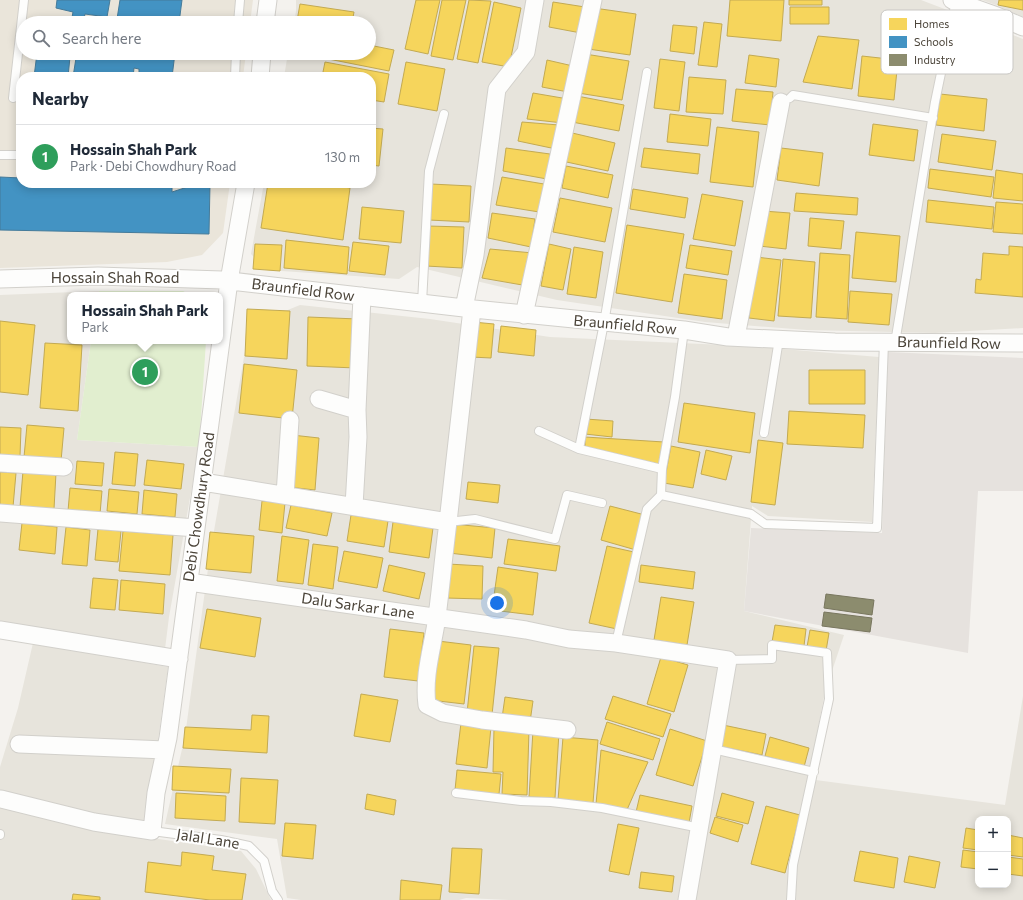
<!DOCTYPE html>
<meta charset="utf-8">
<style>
body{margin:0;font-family:Commissioner,sans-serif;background:#f2f2f3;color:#1f2937}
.controls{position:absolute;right:12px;bottom:12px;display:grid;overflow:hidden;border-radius:8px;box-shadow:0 2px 10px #0003}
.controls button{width:36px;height:36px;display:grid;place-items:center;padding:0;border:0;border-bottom:1px solid #e0e1e3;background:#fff;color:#1f2937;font:20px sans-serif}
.you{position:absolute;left:497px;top:603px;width:14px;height:14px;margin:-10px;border:3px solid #fff;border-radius:50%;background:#1a73e8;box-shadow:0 0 0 6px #1a73e833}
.badge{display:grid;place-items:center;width:26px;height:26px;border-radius:50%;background:#2563eb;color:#fff;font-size:13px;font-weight:700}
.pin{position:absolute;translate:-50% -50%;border:2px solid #fff;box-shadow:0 1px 4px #0006}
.popup{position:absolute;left:67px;top:292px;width:156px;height:52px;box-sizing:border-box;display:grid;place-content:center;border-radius:8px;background:#fff;filter:drop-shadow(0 1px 3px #0005);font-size:13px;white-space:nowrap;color:#747a83}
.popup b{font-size:15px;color:#1f2937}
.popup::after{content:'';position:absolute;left:50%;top:100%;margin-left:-8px;border:8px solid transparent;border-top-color:#fff}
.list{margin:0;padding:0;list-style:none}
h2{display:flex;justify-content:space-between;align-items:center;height:52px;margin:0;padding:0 16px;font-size:17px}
h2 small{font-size:13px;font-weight:400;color:#747a83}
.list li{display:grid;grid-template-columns:26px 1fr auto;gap:12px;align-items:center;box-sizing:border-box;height:64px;padding:0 16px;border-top:1px solid #e0e1e3}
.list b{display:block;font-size:15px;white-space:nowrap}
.list p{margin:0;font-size:13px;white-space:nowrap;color:#747a83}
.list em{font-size:13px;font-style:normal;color:#747a83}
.icon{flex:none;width:22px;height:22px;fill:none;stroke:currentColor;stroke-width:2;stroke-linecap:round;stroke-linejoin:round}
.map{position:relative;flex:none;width:1023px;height:900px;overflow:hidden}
.search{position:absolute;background:#fff;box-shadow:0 2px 10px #0003;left:16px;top:16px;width:360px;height:44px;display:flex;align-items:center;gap:10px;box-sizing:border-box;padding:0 14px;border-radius:22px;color:#747a83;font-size:15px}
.panel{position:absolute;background:#fff;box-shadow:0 2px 10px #0003;left:16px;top:72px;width:360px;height:116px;border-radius:16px}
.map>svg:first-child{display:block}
.residential{fill:#e7e4dc;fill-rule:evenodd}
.industrial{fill:#e6e2de}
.education{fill:#eae5da}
.green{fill:#e1eecf}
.homes{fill:#f6d55c;stroke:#c3aa52}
.schools{fill:#4393c3;stroke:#457b9a}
.industry{fill:#8c8c6e;stroke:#78765e}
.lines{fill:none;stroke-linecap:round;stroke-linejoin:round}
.service-casing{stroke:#d2d0cb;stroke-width:10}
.minor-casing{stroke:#d2d0cb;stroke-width:19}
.service{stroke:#fdfdfc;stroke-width:8}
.minor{stroke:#fdfdfc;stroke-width:17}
.labels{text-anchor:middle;stroke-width:4;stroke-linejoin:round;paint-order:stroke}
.street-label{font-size:15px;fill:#4b4439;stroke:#fff}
.key{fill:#fff;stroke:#c9c7c4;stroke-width:1}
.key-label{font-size:11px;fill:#4b4439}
</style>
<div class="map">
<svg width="1023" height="900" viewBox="0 0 1023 900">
<rect width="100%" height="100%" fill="#f4f2ee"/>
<path class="residential" d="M296,0H921L1023,39V328L935,333L807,330L705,322L557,300L417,267L399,279L267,270L251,254L264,183H371V77H284L288,53H369V23H294L296,11Z
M982,0H1023V17L996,5Z
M99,291L98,295H70V341H91L77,440L199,447L169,617L165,649L0,622V295Z
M300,305L430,319L550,337L746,346L879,357L872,522L768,516L752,506L744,611L844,635L825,692L808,779L1005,805L1023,696V900H509L466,898L459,900H301L287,898L277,839L165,824L185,736L210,554L248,334L273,316ZM978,819H1008V885H978Z
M33,643L168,667L145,837L241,851L256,869L271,900H0V767L18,708Z"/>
<path class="industrial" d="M888,352L1023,358V491H978L968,653L744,611L751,528L882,533Z"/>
<path class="education" d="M0,0H253L250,23H23V53H246L243,77H21V183H230L223,233L202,255L167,262L0,268Z"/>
<path class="green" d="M99,291H183L190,295H98Z
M91,341H206L199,447L77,440Z"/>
<path class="homes" d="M416,0H440L428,54L405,49Z
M442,0H466L453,60L431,56Z
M469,0L491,1L478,63L457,59Z
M730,0H784L781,41L727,36Z
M789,0H822V5H789Z
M999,0H1023V10L998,5Z
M494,2L521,8L509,67L482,62Z
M553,2L585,7L581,33L549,27Z
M300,4L354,12L352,23H311L297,21Z
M790,7H829V24H790Z
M594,8L636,14L630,55L588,49Z
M704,22L722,24L717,67L698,65Z
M673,25L697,27L694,54L670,51Z
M818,36L859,40L852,89L803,82Z
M369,45L394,50L389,71L298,53H369Z
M910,45L932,47L929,72L907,69Z
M585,54L629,61L622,100L578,93Z
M749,55L779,59L776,87L745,83Z
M862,56L898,60L894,100L858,96Z
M660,59L685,62L679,111L654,108Z
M547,60L573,66L568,92L542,87Z
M325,62L389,74L384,102L371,100V77H322Z
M406,62L445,69L437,111L398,104Z
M689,77L726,80L723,114L686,112Z
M736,89L773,92L770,125L732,121Z
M533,93L568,99L563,123L527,119Z
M940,94L987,99L984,131L936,125Z
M577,96L624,105L619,131L572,122Z
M670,114L711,119L708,146L667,142Z
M522,122L559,125L556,149L518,141Z
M873,124L918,130L914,161L869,155Z
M717,127L759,132L753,187L710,182Z
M371,128L383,129L379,166L371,165Z
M568,132L615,143L608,171L562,161Z
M942,134L996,141L992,170L938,162Z
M506,148L550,154L547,179L503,171Z
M644,148L700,154L698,174L641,167Z
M781,148L823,153L819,186L777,180Z
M566,166L613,175L608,198L562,188Z
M930,169L994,177L991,197L928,188Z
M996,170L1023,174V201L993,198Z
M502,177L544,184L539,212L496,205Z
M268,183H320L350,188L343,240L261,228Z
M431,184L471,186L469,222L429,220Z
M633,189L688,198L685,218L630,209Z
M796,193L858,198L857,215L794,211Z
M702,194L743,201L735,246L693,239Z
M560,198L612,208L605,242L553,232Z
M928,200L994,207L992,229L926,222Z
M996,202L1023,204V234L993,232Z
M362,207L404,211L401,243L359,239Z
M763,211L790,213L786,249L759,246Z
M492,213L535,219L531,247L488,238Z
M810,218L844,221L841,249L808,246Z
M627,225L684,234L672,302L616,293Z
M428,226L464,227L462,268L426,266Z
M856,232L900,236L896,282L852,278Z
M286,240L349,247L347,274L284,268Z
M353,242L389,246L385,275L349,271Z
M255,244L282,245L280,271L253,269Z
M549,244L571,249L563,290L541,286Z
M690,245L732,251L728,275L686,268Z
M1009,246L1023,247V297L975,293L976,279L981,280L983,253L1009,255Z
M574,247L603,252L596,298L567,294Z
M490,249L533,253L528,286L482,278Z
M820,253L850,255L847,319L816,317Z
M756,257L781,260L774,321L749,318Z
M783,259L815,262L811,318L778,316Z
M684,274L727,280L722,319L678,313Z
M850,291L892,294L889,325L848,322Z
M247,309L290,311L287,359L245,356Z
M308,317L358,319L356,368L307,366Z
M0,321L35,325L28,395L0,392Z
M473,322L494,324L491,358L471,357Z
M501,326L536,330L534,356L498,352Z
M45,343L82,345L78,411L40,408Z
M244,364L297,370L292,419L239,413Z
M809,370H865V404H809Z
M684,403L755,413L750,453L678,442Z
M789,411L865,415L863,448L787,444Z
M586,419L613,421L612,437L585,434Z
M27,425L64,428L61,461L24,457Z
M0,427L21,428L20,456L0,455Z
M292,435L319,438L315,490L288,487Z
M585,437L664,442L659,464L585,449Z
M758,440L783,443L775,505L751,502Z
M671,446L700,452L693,488L664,483Z
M706,450L732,456L726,480L701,474Z
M115,452L138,454L135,486L112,484Z
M147,460L184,464L181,489L144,485Z
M77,461L104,463L102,486L75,484Z
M23,471L56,473L54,509L20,507Z
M0,472L16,473L13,507L0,505Z
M468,482L500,485L498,503L466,499Z
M70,488L102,491L100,514L68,511Z
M109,489L139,492L137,514L107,511Z
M144,490L177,494L175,517L142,514Z
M262,501L285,503L282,533L259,530Z
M291,505L332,513L327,536L286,528Z
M610,506L645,515L636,550L601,540Z
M351,515L388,521L384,547L347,541Z
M393,522L433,528L429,558L389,552Z
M22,523L57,527L55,554L19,550Z
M452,524L495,528L492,558L449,553Z
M66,527L90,530L87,566L62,564Z
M98,529L121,531L118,562L95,560Z
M123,531L173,535L170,575L119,571Z
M210,532L254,536L251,573L206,569Z
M282,536L309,540L303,584L277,581Z
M508,539L560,546L556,571L504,564Z
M313,544L338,547L333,589L308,585Z
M607,546L634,552L617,629L589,623Z
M344,551L383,558L377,588L338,581Z
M448,564L483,566L482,599L446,598Z
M389,565L425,573L419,599L383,591Z
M641,565L695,572L693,589L639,582Z
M498,567L538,573L533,615L492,610Z
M93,578L118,580L115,610L90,608Z
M121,580L165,584L163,614L119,610Z
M661,597L694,602L687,645L654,640Z
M207,609L261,618L255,657L200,648Z
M775,625L806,629L804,646L772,642Z
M390,629L424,633L418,681L384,677Z
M810,630L829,633L826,651L807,647Z
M438,641L471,645L464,704L430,700Z
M474,646L499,648L492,715L467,713Z
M661,657L688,665L674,712L647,704Z
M361,694L398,700L390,742L354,736Z
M613,696L671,714L663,737L605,719Z
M505,697L533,701L530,722L502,718Z
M252,715L269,716L267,753L183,748L185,727L251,730Z
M607,722L660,739L653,760L600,744Z
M461,723L491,727L487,768L456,764Z
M723,725L766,734L762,755L718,746Z
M494,728L529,730L527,795L502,794L503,772H493Z
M670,729L707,741L693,786L656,775Z
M533,730L559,732L555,798L529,797Z
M563,737L598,740L593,803L558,800Z
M770,737L809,748L804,767L765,756Z
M601,750L648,762L626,812L596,804Z
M173,766L231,769L229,793L172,790Z
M457,770L501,774L499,794L455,790Z
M241,778L278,780L275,824L239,822Z
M176,793L226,796L225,821L175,818Z
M722,793L754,802L748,824L716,816Z
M367,794L396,800L394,815L365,809Z
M640,795L692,806L689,823L636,812Z
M766,806L800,815L785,873L751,864Z
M715,817L743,825L738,842L710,833Z
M285,823L316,825L313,859L282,856Z
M618,824L639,828L629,875L609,871Z
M966,828L978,830V850L963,848Z
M1008,835L1023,838V857L1008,855Z
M452,848L482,849L479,894L449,892Z
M963,850L978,852V869L961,867Z
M860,851L898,858L894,888L854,881Z
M182,852L214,856L212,870L246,874L242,900H210L145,892L148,862L181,866Z
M909,856L940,862L935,888L904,882Z
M1008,857L1023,859V876L1008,874Z
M641,872L674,876L672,892L639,888Z
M401,880L442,885L440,900H400Z
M73,894L100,897V900H72Z"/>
<path class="schools" d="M57,0H110L107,17L85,14L83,23H71L73,12L56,8Z
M120,0H182L179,23H146L117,19Z
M41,20L64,23H41Z
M37,53H175L172,77H139V69L134,68L133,77H73L76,58L70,57L68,77H34Z
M0,177L21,178V183H172V192L200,183H210L209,234L0,230Z"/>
<path class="industry" d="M826,594L874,600L872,615L824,608Z
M824,612L872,618L870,632L822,626Z"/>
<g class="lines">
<g class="service-casing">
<path id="service" d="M238,23L240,0
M235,77L236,53
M13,98L24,0
M790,98L793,95L933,118
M0,155H21
M422,303L429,171L444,114
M895,343L935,102L956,1
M539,431L579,449L662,469
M764,433L779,339
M579,449L604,323L647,72
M661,495L751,514L765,524L877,528L884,342
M448,522L475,519L555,539L567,495L602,503
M616,643L647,509L661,495L662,469L675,397L684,330
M728,660L772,659V645L827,653L829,699L793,865L791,900
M713,749L814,772
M456,793L521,801L551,802L602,808L700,828
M152,831L221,840L249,846L264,861L272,891L278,900
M0,835V834"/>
</g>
<g class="minor-casing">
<path id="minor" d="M952,0L997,16L1023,27
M265,23L268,0
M260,77L262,53
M0,279L98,276L222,280L464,308L684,330L728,337L835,342L1023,343
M464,308L475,255L497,89L526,52L535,0
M524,315L593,0
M736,337L781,102
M319,399L357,410
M0,463L64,467
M203,482L448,522C444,553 441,585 437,617C433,646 423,675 427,705L443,713L482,720L567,730
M285,495L290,420
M354,506L358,437L357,410L362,296
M0,513L196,528
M448,522L472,309
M189,582L526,630L569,639L616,643L728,660L687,900
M0,630L179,659
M19,744L165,750
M1,799L94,822L152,831L156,793L168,738L229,281L246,183"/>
</g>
<use href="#service" class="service"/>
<use href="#minor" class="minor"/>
</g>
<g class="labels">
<g class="street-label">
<text x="115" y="283">Hossain Shah Road</text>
<text transform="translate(303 290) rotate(7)" y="5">Braunfield Row</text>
<text transform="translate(625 325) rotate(5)" y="5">Braunfield Row</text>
<text transform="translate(949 343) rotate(1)" y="5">Braunfield Row</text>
<text transform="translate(199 507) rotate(-82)" y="5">Debi Chowdhury Road</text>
<text transform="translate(358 606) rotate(8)" y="5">Dalu Sarkar Lane</text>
<text transform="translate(208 839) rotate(9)" y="5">Jalal Lane</text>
</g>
</g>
<rect x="881" y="10" width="132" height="64" rx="6" class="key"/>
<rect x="889" y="18" width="18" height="12" fill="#f6d55c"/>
<rect x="889" y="36" width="18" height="12" fill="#4393c3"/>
<rect x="889" y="54" width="18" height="12" fill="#8c8c6e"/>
<g class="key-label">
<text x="914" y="28">Homes</text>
<text x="914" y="46">Schools</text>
<text x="914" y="64">Industry</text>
</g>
</svg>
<div class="controls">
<button>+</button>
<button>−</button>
</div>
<div class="you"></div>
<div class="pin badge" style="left:145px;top:372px;background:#2e9e5b">1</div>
<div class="popup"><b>Hossain Shah Park</b>Park</div>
<div class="search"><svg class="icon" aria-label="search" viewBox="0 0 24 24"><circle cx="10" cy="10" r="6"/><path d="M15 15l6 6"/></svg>Search here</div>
<section class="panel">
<h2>Nearby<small></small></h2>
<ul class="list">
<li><span class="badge" style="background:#2e9e5b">1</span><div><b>Hossain Shah Park</b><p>Park · Debi Chowdhury Road</p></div><em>130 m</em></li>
</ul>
</section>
</div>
